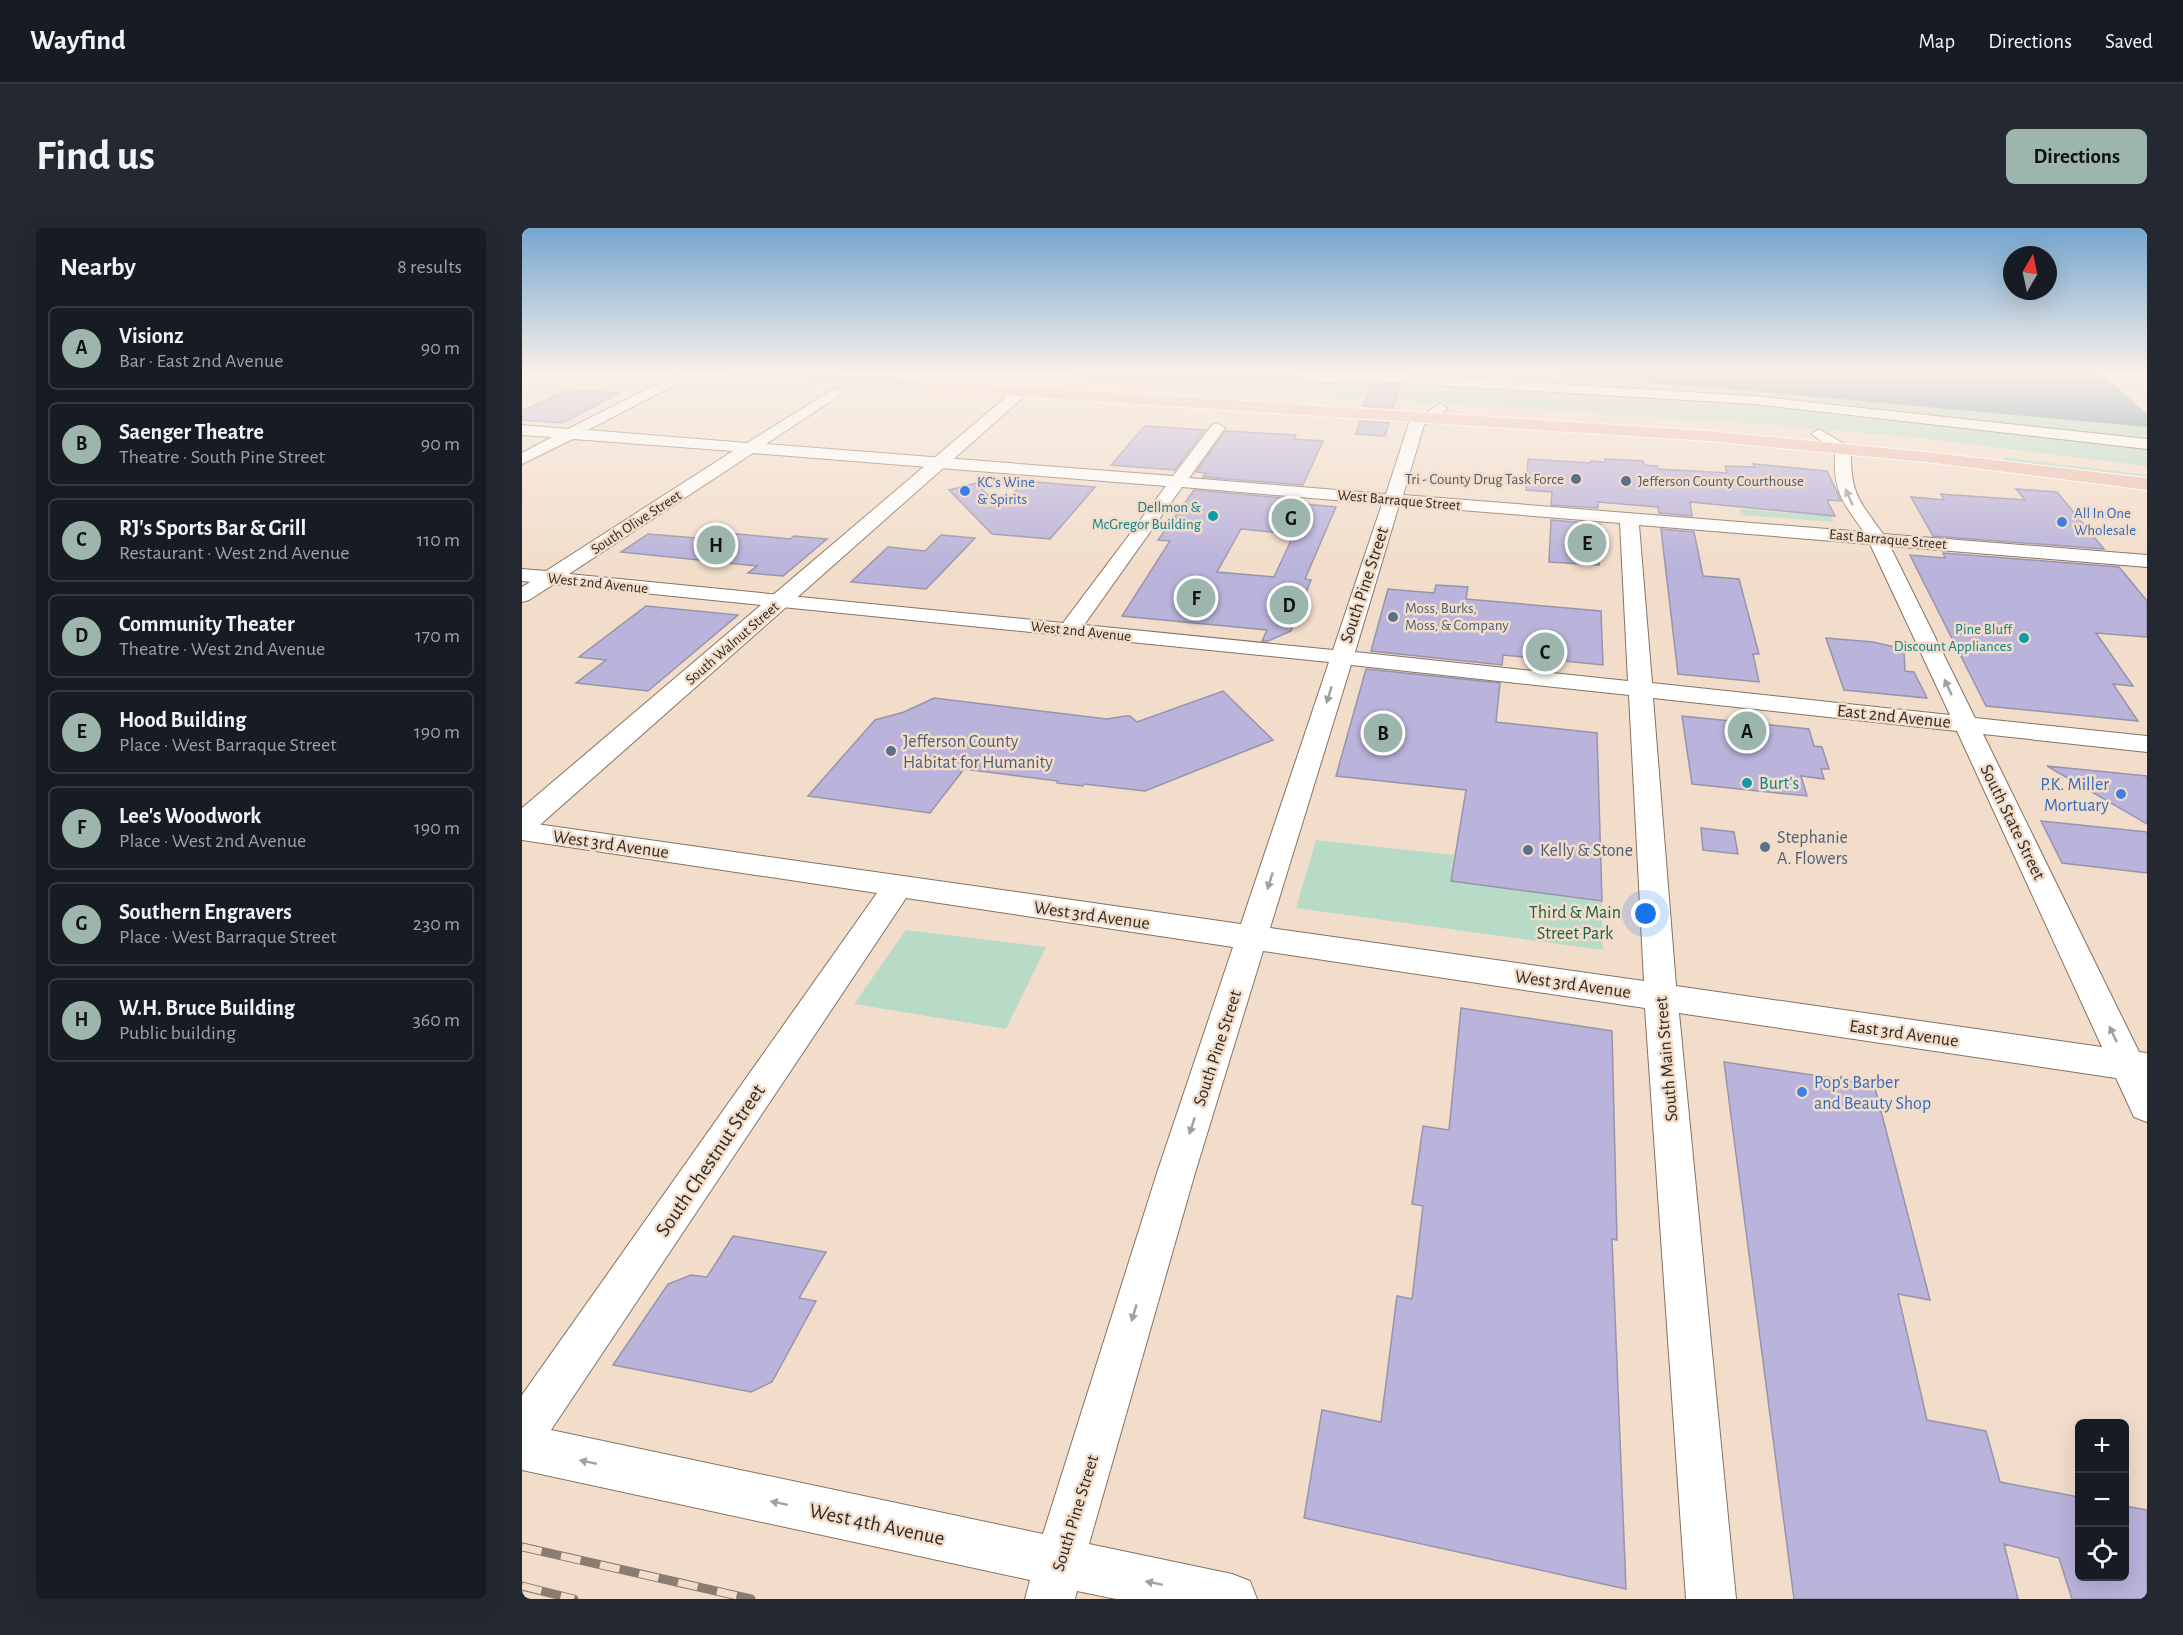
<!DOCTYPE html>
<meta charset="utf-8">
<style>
body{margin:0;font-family:"Alegreya Sans",sans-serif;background:#242831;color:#f1f3f6}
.controls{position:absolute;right:18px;bottom:18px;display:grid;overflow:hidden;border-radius:9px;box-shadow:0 6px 24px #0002}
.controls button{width:54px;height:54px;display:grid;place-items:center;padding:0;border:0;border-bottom:2px solid #363941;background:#171b24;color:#f1f3f6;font:30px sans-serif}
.compass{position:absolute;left:1481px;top:18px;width:54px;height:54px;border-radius:50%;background:#171b24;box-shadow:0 6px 24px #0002;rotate:9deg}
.you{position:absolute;left:1124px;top:686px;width:21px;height:21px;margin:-15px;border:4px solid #fff;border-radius:50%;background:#1a73e8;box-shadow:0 0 0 9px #1a73e833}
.badge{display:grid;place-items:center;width:39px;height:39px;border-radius:50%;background:#9cb6ad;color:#111;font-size:20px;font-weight:700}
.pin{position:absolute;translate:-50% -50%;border:3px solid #fff;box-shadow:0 2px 6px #0006}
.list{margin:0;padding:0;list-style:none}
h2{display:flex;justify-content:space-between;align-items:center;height:78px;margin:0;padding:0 24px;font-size:26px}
h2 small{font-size:20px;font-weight:400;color:#9ea1a6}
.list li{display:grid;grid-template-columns:39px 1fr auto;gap:18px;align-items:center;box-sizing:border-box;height:84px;margin:0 12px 12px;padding:0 12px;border:2px solid #363941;border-radius:9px}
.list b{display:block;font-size:22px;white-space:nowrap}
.list p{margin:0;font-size:20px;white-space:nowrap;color:#9ea1a6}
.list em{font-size:20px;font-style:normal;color:#9ea1a6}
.icon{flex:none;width:33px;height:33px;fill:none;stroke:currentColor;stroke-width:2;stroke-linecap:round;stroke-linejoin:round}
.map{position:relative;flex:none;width:1625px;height:1371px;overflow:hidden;border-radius:9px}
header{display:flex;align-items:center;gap:36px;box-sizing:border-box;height:84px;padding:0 30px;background:#171b24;border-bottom:2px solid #363941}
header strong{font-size:28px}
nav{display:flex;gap:33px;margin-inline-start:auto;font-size:21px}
.intro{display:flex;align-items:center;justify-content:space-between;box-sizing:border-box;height:144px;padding:0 36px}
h1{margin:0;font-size:42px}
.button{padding:15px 27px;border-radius:9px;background:#9cb6ad;color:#111;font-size:21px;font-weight:700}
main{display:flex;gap:36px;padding:0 36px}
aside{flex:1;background:#171b24;border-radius:9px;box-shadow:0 6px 24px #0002}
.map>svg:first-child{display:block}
.green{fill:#b8dbc8}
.water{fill:#6a91aa}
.building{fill:#bab3db;stroke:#9894ab;stroke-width:1.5;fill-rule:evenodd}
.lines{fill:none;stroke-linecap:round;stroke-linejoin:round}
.street-casing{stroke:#857262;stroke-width:2}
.secondary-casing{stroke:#857262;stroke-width:2}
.highway-casing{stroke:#fff;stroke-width:2}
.street{fill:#fff;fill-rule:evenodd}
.secondary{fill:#fff;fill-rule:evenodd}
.highway{fill:#efbeb0;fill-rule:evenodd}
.rail-casing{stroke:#8a7c70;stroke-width:9}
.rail{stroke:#f2ddcb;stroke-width:7;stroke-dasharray:20;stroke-linecap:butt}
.oneway{fill:#a29f9c}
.service-dot{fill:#5c6f8a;stroke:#f2ddcb;stroke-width:2}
.shop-dot{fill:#3f7fe0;stroke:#f2ddcb;stroke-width:2}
.culture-dot{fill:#0f9aa8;stroke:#f2ddcb;stroke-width:2}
.labels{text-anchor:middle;stroke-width:5;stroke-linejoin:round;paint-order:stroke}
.far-service-label{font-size:15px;fill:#4e5e75;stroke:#f2ddcb;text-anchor:start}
.far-shop-label{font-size:15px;fill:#366cbe;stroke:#f2ddcb;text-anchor:start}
.far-street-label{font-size:15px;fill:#312923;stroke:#f2ddcb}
.far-culture-label{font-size:15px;fill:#0d838f;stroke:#f2ddcb;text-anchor:end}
.street-label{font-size:18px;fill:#312923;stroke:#f2ddcb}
.service-label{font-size:18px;fill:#4e5e75;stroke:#f2ddcb;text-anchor:start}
.culture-label{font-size:18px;fill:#0d838f;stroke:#f2ddcb;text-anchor:start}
.shop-label{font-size:18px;fill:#366cbe;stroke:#f2ddcb;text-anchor:end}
.park-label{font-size:18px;fill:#196344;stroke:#f2ddcb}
.near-street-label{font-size:21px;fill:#312923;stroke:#f2ddcb}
</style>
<header>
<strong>Wayfind</strong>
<nav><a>Map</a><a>Directions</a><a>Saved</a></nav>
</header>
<div class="intro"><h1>Find us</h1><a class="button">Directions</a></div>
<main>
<aside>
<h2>Nearby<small>8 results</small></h2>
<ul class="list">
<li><span class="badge">A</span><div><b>Visionz</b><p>Bar · East 2nd Avenue</p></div><em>90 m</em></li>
<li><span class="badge">B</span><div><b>Saenger Theatre</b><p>Theatre · South Pine Street</p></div><em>90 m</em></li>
<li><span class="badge">C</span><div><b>RJ's Sports Bar &amp; Grill</b><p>Restaurant · West 2nd Avenue</p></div><em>110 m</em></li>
<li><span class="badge">D</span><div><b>Community Theater</b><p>Theatre · West 2nd Avenue</p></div><em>170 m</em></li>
<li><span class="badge">E</span><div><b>Hood Building</b><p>Place · West Barraque Street</p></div><em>190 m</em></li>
<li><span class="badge">F</span><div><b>Lee's Woodwork</b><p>Place · West 2nd Avenue</p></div><em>190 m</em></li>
<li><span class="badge">G</span><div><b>Southern Engravers</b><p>Place · West Barraque Street</p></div><em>230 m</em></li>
<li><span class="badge">H</span><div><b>W.H. Bruce Building</b><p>Public building</p></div><em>360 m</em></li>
</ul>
</aside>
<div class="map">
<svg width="1625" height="1371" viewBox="0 0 1625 1371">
<rect width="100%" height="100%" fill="#f2ddcb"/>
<path class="green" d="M555,145H999L1229,163L1625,199V238L1389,209L1252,197L544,152Z
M1481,229L1625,247V252L1483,234Z
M1218,281L1309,288L1312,294L1219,287Z
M794,612L932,627L929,653L1080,673L1081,722L774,680Z
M384,702L524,719L484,801L332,776Z"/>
<path class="water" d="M999,145H1579L1625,186V199L1229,163Z"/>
<path class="building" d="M851,156L878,157L871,180L841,178Z
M46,162L97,165L40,195L0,192V183Z
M838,193L867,195L863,208L834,206Z
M623,198L683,202L653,242L589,237Z
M703,203L774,207L772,211L801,213L781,257L681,249L684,245L674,244Z
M1006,231L1069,235V233L1083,234V231L1121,233L1122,237L1135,238L1136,241L1205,245L1203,238L1233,239L1231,236L1305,243L1319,273L1305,272L1313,288L1168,274L1170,288L1137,285L1136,279L1076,274V280L1029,277L1030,264L1004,262Z
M503,253L573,259L528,311L470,306L427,262L454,255L478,279Z
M1494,261L1535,264L1582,321L1411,308L1389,269L1422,272L1419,266L1503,272Z
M672,262L774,271L772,275L814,279L783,351L789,352L769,403L746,413H740L745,402L600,388L648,313L636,312ZM719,301L772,306L752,349L695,344Z
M1029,292L1078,296L1077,337L1027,334Z
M1139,301L1172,304L1181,348L1217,351L1237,426H1231L1237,454L1156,446Z
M183,303L268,311L272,308L305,311L261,348L226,345L235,338L99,324L126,306L174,310Z
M419,307L453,310L404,361L329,354L366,319L403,323Z
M1421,325L1597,339L1625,373V409L1574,405L1611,458L1591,456L1616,493L1464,478L1388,327L1423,330Z
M914,357L946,359L944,371L1079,383L1081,437L981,427L980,437L849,423L866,361L912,365Z
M124,378L216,387L126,463L54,455L84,432L57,429Z
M1304,410L1351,414L1382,421L1383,443L1392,444L1405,470L1322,462Z
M844,441L978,455L974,494L1075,505L1080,673L929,653L944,562L814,548Z
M701,463L751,512L623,563L562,556L561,558L535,555L536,553L442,541L408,585L286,568L353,492L382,484L412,470L585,491L603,488H608L615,494Z
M1160,488L1287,501L1292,518L1300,519L1307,541H1299L1302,551L1279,548L1285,568L1170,556Z
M1525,538L1625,548V596Z
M1519,593L1625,604V645L1540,635Z
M1179,600L1212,604L1216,626L1181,622Z
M939,780L1090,803L1095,1012L1090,1011L1104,1361L782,1290L800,1182L859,1194L875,1068L890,1071L901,978L890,976L901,898L927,902Z
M1202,834L1352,856L1408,1072L1376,1066L1405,1192L1464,1203L1478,1254L1557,1269V1348H1602V1278L1625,1282V1371H1550L1537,1330L1482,1316L1496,1371H1272Z
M211,1008L304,1024L277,1070L294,1073L250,1154L229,1164L91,1137L146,1056L169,1047L185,1049Z"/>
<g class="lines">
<g class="street-casing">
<path id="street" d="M513,145H529L514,158H504L502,155Z
M772,145H853L1231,168L1625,211V221L1231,176L828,152C811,155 786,158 772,145Z
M155,146L162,150L160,153L66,202L225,215L313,160L320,164L318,167L244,216L651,248L690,197L695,195L703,200L667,250L864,266L887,195L918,176L925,180L918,189L902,197L881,267L1342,304C1319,272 1311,263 1313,222L1289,206L1297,201L1329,220C1328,265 1336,271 1361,306L1625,327V339L1368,318L1453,490L1625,508V524L1461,506L1617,824L1625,825V894L1612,889L1594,850L1157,785L1214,1371H1164L1123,780L741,723L673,945L567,1316L710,1346L728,1353L735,1371H594L555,1363L553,1371H503L508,1352L0,1242V1167L355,665L0,612V594L719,696L807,434L32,356L7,372L0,374V359L8,354L0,353V341L24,343L211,223L51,211L0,236V225L30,209L0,207V197L46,201ZM231,225L644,258L541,395L47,346ZM660,259L860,276L811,422L562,397ZM877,277L1098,295L1106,453L833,424ZM1117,297L1348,316L1428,487L1130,455ZM829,437L1107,467L1122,753L748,700ZM1131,470L1435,503L1580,819L1154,758ZM384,670L711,719L635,945L521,1306L29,1202Z"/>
</g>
<g class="secondary-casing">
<path id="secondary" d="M509,150L514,152L517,155L514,158L11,603L0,606V580L504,152Z"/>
</g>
<g class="highway-casing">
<path id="highway" d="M204,145H287L1187,203L1413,225L1625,250V262L1413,235L1187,213L211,150Z"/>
</g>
<use href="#street" class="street"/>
<use href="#secondary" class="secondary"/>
<use href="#highway" class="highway"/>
<g class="rail-casing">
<path id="rail" d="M0,1319L229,1371
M0,1358L52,1371"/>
</g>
<use href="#rail" class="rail"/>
</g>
<defs><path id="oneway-solid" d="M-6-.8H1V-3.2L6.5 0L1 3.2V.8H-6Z" transform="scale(1.5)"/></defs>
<g class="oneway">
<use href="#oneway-solid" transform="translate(1327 269) rotate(-114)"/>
<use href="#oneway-solid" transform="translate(1426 459) rotate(-115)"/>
<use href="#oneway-solid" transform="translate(807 467) rotate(107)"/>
<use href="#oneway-solid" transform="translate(748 653) rotate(108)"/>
<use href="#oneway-solid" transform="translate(1591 806) rotate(-115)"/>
<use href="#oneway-solid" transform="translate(670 898) rotate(108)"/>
<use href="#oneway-solid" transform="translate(612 1085) rotate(107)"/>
<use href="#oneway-solid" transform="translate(66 1234) rotate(-168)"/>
<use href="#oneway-solid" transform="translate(257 1275) rotate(-168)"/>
<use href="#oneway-solid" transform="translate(632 1355) rotate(-168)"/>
</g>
<linearGradient id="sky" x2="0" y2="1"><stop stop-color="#75a6cf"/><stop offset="0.43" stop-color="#f9f0e8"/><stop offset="1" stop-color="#f9f0e8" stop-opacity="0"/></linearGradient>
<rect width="1625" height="337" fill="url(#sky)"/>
<g class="service-dot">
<circle cx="1054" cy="251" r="6"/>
<circle cx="1104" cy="253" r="6"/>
<circle cx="871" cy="389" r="6"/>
<circle cx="369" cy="523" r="6"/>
<circle cx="1243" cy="619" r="6"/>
<circle cx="1006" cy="622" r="6"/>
</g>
<g class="shop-dot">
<circle cx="443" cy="263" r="6"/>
<circle cx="1540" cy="294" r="6"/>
<circle cx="1599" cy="566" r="6"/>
<circle cx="1280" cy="864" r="6"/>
</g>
<g class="culture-dot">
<circle cx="691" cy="288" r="6"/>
<circle cx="1502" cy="410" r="6"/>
<circle cx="1225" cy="555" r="6"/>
</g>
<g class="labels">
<g class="far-service-label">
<text x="1042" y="256" text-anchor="end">Tri - County Drug Task Force</text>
<text x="1116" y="258">Jefferson County Courthouse</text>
<text x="883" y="385">Moss, Burks,<tspan x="883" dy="17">Moss, &amp; Company</tspan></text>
</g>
<g class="far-shop-label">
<text x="455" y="259">KC's Wine<tspan x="455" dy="17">&amp; Spirits</tspan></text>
<text x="1552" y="290">All In One<tspan x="1552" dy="17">Wholesale</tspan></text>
</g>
<g class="far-street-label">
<text transform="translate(877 272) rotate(5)" y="5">West Barraque Street</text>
<text transform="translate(114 294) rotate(-33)" y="5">South Olive Street</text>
<text transform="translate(1366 311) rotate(5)" y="5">East Barraque Street</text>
<text transform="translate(76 355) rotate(6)" y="5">West 2nd Avenue</text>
<text transform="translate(559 403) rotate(6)" y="5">West 2nd Avenue</text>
<text transform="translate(210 415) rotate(-41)" y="5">South Walnut Street</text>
</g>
<g class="far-culture-label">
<text x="679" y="284">Dellmon &amp;<tspan x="679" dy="17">McGregor Building</tspan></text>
<text x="1490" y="406">Pine Bluff<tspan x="1490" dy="17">Discount Appliances</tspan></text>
</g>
<g class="street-label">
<text transform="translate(842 357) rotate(-72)" y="6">South Pine Street</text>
<text transform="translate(1372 488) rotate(6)" y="6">East 2nd Avenue</text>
<text transform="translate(1491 594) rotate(64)" y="6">South State Street</text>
<text transform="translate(89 616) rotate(8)" y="6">West 3rd Avenue</text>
<text transform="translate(570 687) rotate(8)" y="6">West 3rd Avenue</text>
<text transform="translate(1051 756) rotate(8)" y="6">West 3rd Avenue</text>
<text transform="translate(1382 805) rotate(8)" y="6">East 3rd Avenue</text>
<text transform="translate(695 820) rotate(-72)" y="6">South Pine Street</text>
<text transform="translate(1144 831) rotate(-95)" y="6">South Main Street</text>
<text transform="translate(553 1285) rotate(-73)" y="6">South Pine Street</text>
</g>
<g class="service-label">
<text x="381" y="519">Jefferson County<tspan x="381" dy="21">Habitat for Humanity</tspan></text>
<text x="1255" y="615">Stephanie<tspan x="1255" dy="21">A. Flowers</tspan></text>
<text x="1018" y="628">Kelly &amp; Stone</text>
</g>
<g class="culture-label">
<text x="1237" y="561">Burt's</text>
</g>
<g class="shop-label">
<text x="1587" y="562">P.K. Miller<tspan x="1587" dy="21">Mortuary</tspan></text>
<text x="1292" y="860" text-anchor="start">Pop's Barber<tspan x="1292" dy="21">and Beauty Shop</tspan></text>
</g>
<g class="park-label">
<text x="1053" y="690">Third &amp; Main<tspan x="1053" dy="21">Street Park</tspan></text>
</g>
<g class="near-street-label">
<text transform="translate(188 932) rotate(-56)" y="7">South Chestnut Street</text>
<text transform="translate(355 1296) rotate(12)" y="7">West 4th Avenue</text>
</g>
</g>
</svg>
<div class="controls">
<button>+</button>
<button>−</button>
<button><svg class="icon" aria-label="locate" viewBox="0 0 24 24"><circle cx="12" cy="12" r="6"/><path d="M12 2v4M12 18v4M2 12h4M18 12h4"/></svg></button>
</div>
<svg class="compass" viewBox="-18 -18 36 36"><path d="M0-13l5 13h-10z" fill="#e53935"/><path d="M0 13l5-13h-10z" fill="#9ea1a6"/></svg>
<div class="you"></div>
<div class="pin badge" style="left:1225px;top:503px">A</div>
<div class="pin badge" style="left:861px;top:505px">B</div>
<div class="pin badge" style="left:1023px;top:424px">C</div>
<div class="pin badge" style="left:767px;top:377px">D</div>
<div class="pin badge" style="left:1065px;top:315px">E</div>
<div class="pin badge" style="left:674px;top:370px">F</div>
<div class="pin badge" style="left:769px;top:290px">G</div>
<div class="pin badge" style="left:194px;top:317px">H</div>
</div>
</main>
